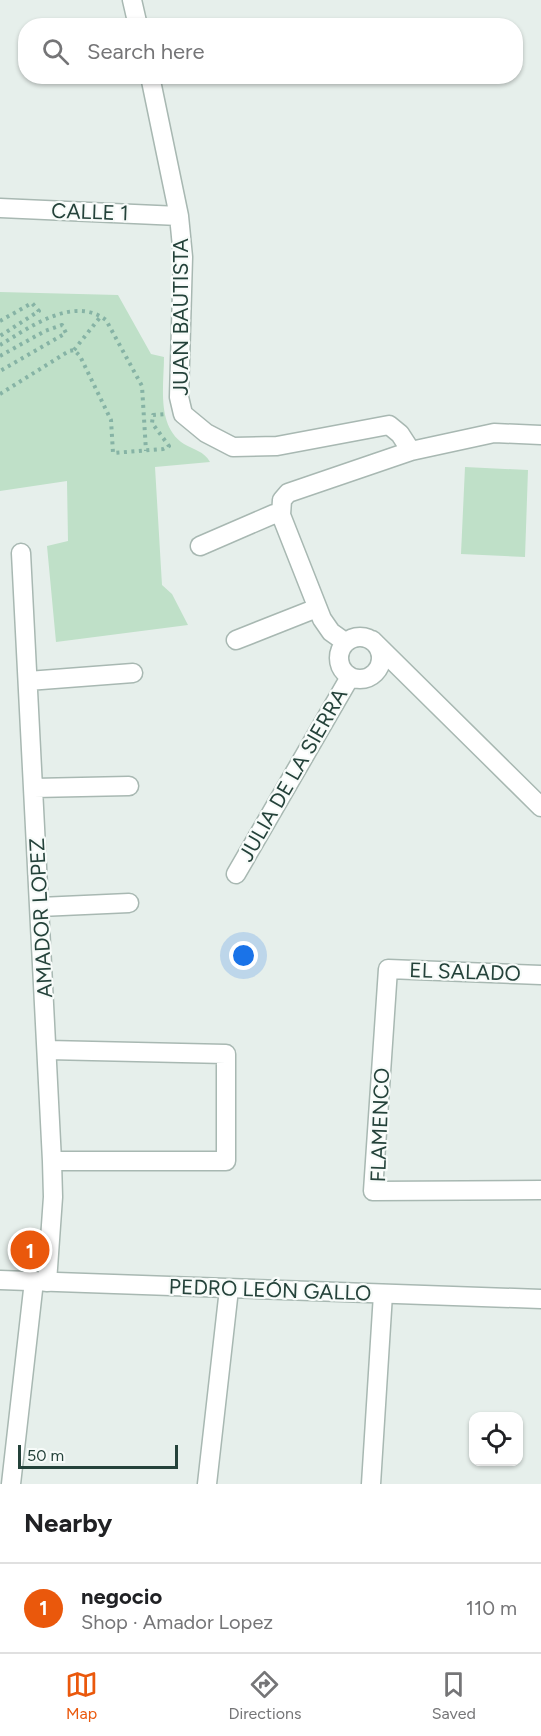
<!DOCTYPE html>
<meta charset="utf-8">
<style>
body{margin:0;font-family:Figtree,sans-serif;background:#f2f2f2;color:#202124}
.controls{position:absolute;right:18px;bottom:18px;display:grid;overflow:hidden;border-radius:12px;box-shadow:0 2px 4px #0004}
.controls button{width:54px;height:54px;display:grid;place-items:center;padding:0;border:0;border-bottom:2px solid #e0e0e0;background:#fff;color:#202124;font:30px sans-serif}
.scale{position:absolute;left:18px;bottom:15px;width:160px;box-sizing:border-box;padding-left:6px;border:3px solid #24423a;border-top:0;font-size:16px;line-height:21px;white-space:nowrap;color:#24423a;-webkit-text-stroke:4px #f7fbf9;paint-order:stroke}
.you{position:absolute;left:244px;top:956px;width:21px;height:21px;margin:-15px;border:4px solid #fff;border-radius:50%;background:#1a73e8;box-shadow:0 0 0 9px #1a73e833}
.badge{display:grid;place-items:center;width:39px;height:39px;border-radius:50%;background:#ea580c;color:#fff;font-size:20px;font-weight:700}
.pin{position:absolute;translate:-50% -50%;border:3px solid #fff;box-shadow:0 2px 6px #0006}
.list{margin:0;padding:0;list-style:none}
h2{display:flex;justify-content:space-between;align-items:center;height:78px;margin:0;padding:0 24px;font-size:26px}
h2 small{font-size:20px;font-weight:400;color:#757577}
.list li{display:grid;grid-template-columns:39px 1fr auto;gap:18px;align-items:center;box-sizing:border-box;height:90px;padding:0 24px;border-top:2px solid #e0e0e0}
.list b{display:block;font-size:22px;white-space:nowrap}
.list p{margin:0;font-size:20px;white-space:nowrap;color:#757577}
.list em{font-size:20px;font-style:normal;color:#757577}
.icon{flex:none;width:33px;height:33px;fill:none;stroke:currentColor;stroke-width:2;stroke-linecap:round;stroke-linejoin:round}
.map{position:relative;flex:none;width:541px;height:1484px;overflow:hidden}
.search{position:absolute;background:#fff;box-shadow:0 2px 4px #0004;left:18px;right:18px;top:18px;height:66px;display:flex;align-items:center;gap:15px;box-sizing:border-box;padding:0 21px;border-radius:24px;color:#757577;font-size:22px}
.sheet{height:168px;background:#fff}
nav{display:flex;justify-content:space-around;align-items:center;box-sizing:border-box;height:84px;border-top:2px solid #e0e0e0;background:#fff;font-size:16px;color:#757577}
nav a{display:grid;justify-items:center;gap:3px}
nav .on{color:#ea580c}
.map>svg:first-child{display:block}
.green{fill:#bfe0c8}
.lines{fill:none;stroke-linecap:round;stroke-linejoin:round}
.minor-casing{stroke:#a8b8b2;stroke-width:21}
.tertiary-casing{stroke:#a8b8b2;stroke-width:21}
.path{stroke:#86b3a5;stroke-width:4;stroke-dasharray:3 4.5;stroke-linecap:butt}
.minor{stroke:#fff;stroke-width:18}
.tertiary{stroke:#fff;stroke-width:18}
.labels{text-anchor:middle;stroke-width:4.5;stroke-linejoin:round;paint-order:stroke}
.street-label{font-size:21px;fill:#24423a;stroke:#f7fbf9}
</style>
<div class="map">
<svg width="541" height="1484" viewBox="0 0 541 1484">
<rect width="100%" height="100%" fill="#e6efeb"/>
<path class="green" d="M0,292L118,295L151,354L164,357C164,385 156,426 184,444C194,450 204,451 210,462L155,467L162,585L172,594L188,625L56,642L47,546L68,541L67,481L0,491Z
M465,467L528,470L525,557L461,554Z"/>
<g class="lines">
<g class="minor-casing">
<path id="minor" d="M132,0L138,26
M150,76L179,216L183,257L179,397L183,414L206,433L233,447L277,446L389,425L400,434L411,451
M0,208L179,216
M200,546L274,514L281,515
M21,553L52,1161L53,1197L47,1282
M339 658a21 21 0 1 1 42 0a21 21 0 1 1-42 0Z
M236,640L317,608
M372,640L541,807
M345,642L331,632L322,619L281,515L282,500L288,493L411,451L494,433L541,435
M28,681L133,673
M34,788L129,786
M236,874L350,677
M40,907L129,903
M541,975L388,969L373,1191L541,1190
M48,1050L226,1054V1161H52
M11,1484L34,1281
M207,1484L229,1289
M371,1484L383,1294"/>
</g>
<g class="tertiary-casing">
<path id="tertiary" d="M0,1280L541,1299"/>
</g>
<path class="path" d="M0,321L32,303L39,311L0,336
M0,345C29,328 73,295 106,320L142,386L146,451
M74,350L101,316
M0,356L45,331L62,325L66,333L0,371
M0,394L69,351L74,350L80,356L111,420L113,453L163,449L169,446L152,423L153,415L165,414"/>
<use href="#minor" class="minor"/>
<use href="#tertiary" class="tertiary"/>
</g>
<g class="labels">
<g class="street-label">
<text transform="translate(90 212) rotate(2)" y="7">CALLE 1</text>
<text transform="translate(181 317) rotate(-90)" y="7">JUAN BAUTISTA</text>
<text transform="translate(293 775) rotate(-60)" y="7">JULIA DE LA SIERRA</text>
<text transform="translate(41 918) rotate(-93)" y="7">AMADOR LOPEZ</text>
<text transform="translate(465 972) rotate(2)" y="7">EL SALADO</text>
<text transform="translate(380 1125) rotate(-88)" y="7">FLAMENCO</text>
<text transform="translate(270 1290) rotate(2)" y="7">PEDRO LEÓN GALLO</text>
</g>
</g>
</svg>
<div class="controls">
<button><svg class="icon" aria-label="locate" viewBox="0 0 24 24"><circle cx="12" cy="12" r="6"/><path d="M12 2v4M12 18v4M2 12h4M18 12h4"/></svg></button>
</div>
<div class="scale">50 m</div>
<div class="you"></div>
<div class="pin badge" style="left:30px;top:1250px">1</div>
<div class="search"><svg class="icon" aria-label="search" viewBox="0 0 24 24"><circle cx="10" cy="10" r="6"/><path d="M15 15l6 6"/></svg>Search here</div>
</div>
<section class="sheet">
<h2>Nearby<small></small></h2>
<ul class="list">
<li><span class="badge">1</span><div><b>negocio</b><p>Shop · Amador Lopez</p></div><em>110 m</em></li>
</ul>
</section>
<nav>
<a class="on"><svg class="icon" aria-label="map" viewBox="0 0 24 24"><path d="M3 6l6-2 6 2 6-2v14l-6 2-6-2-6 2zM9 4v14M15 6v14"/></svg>Map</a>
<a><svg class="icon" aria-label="directions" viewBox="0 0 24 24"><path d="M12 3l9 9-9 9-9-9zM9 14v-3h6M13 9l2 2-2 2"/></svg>Directions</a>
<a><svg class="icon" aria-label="saved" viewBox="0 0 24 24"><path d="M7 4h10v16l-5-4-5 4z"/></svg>Saved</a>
</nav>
